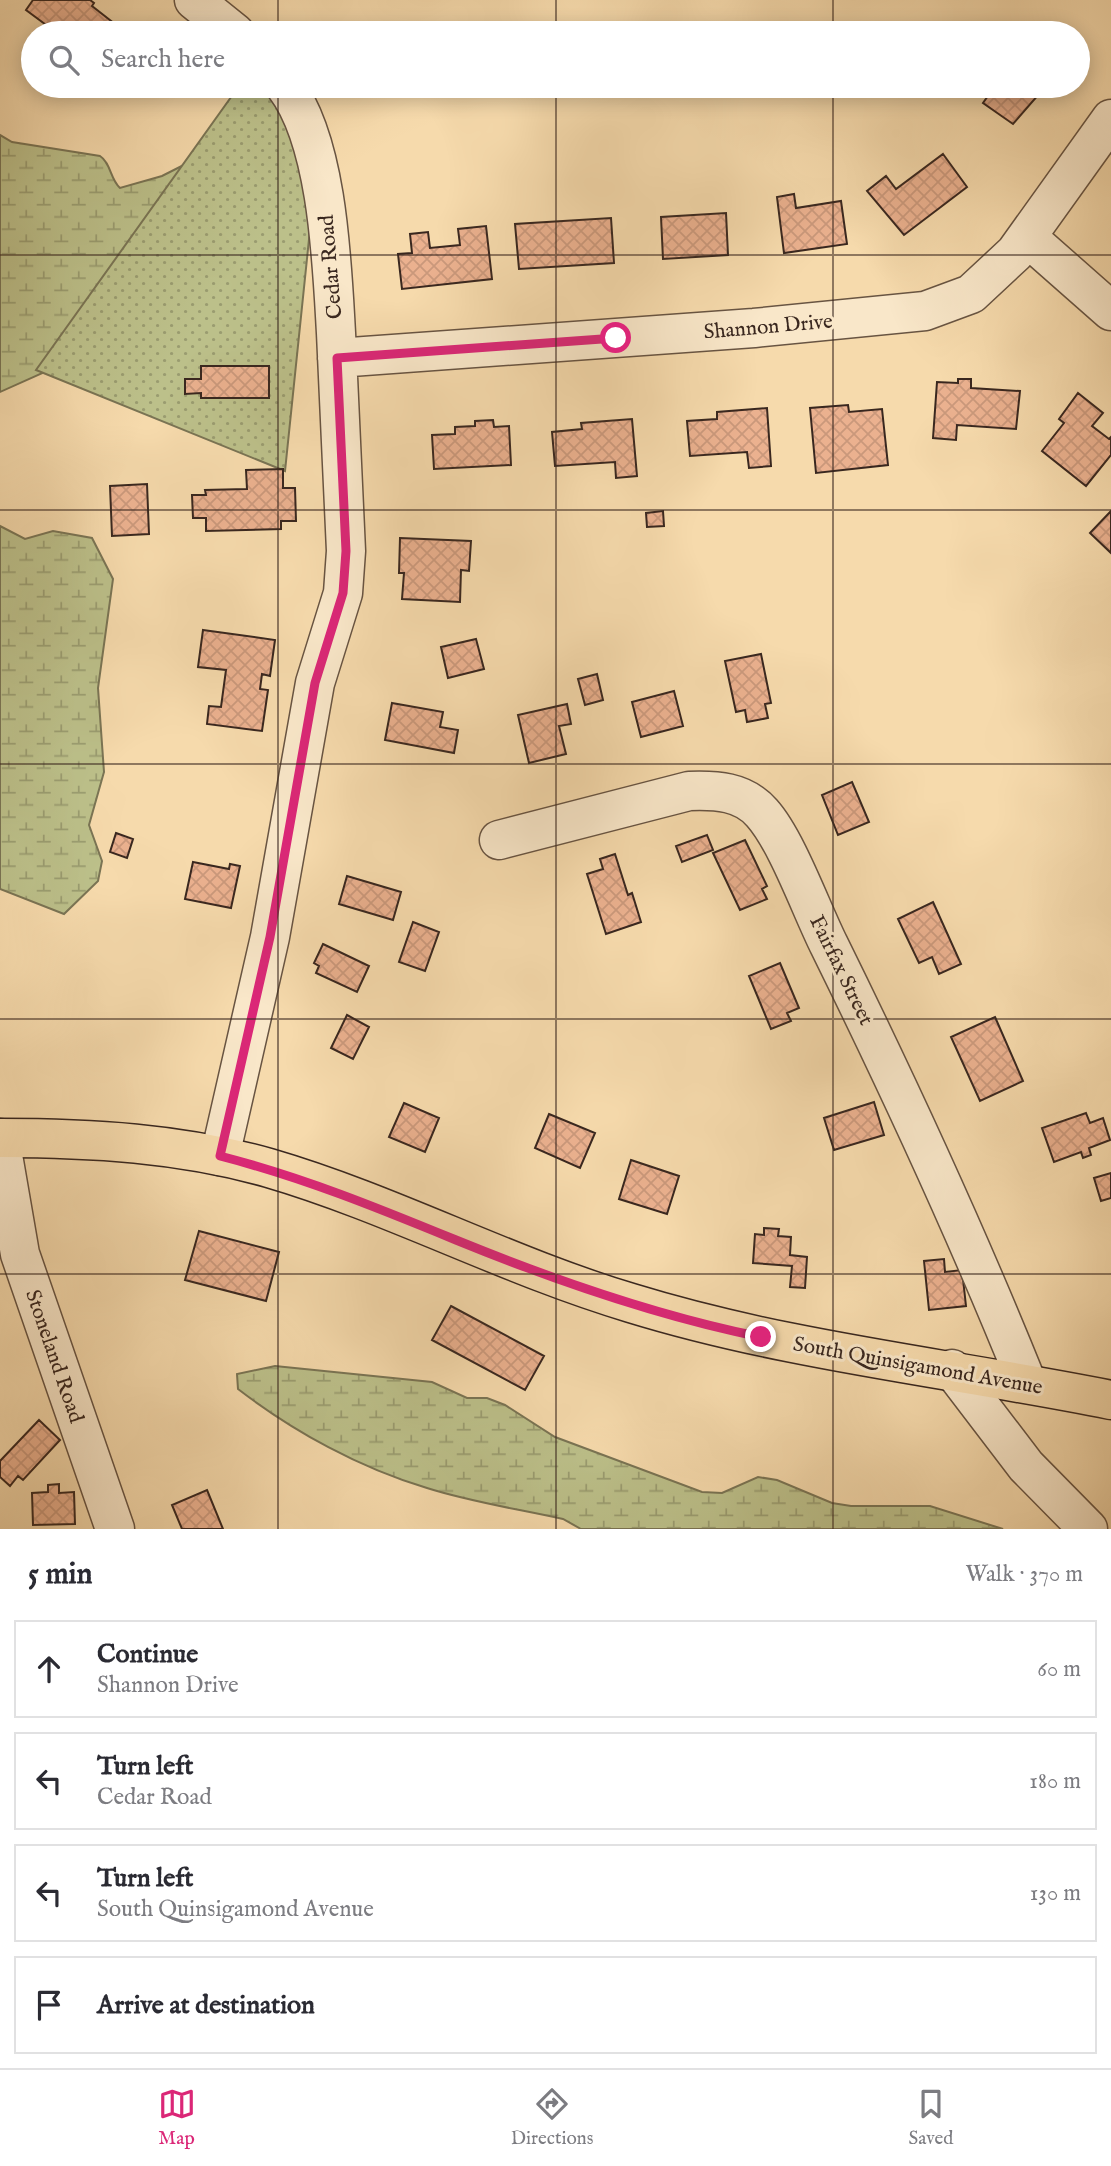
<!DOCTYPE html>
<meta charset="utf-8">
<style>
body{margin:0;font-family:"IM FELL English",serif;background:#f7f7f7;color:#2b2b33}
.stop{position:absolute;width:21px;height:21px;margin:-16px;border:5px solid #db2777;border-radius:50%;background:#fff}
.stop.end{background:#db2777;border-color:#fff;box-shadow:0 2px 7px #0008}
.list{margin:0;padding:0;list-style:none}
h2{display:flex;justify-content:space-between;align-items:center;height:91px;margin:0;padding:0 28px;font-size:30px}
h2 small{font-size:23px;font-weight:400;color:#7c7c81}
.list li{display:grid;grid-template-columns:46px 1fr auto;gap:21px;align-items:center;box-sizing:border-box;height:98px;margin:0 14px 14px;padding:0 14px;border:2px solid #e1e1e2;border-radius:0px}
.list b{display:block;font-size:26px;white-space:nowrap}
.list p{margin:0;font-size:23px;white-space:nowrap;color:#7c7c81}
.list em{font-size:23px;font-style:normal;color:#7c7c81}
.icon{flex:none;width:38px;height:38px;fill:none;stroke:currentColor;stroke-width:2;stroke-linecap:round;stroke-linejoin:round}
.map{position:relative;flex:none;width:1111px;height:1529px;overflow:hidden}
.search{position:absolute;background:#fff;box-shadow:0 4px 18px #0003;left:21px;right:21px;top:21px;height:77px;display:flex;align-items:center;gap:18px;box-sizing:border-box;padding:0 24px;border-radius:38px;color:#7c7c81;font-size:26px}
.sheet{height:539px;background:#fff}
nav{display:flex;justify-content:space-around;align-items:center;box-sizing:border-box;height:98px;border-top:2px solid #e1e1e2;background:#fff;font-size:19px;color:#7c7c81}
nav a{display:grid;justify-items:center;gap:4px}
nav .on{color:#db2777}
.map>svg:first-child{display:block}
.wetland{fill:url(#wetland-marsh);stroke:#7a7454;stroke-width:2}
.park{fill:url(#park-dots);stroke:#7a7454;stroke-width:2}
.building{fill:url(#building-cross-hatch);stroke:#39271f;stroke-width:2}
.lines{fill:none;stroke-linecap:round;stroke-linejoin:round}
.minor-casing{stroke:#685442;stroke-width:41}
.major-casing{stroke:#39271f;stroke-width:41}
.minor{stroke:#f9e7c9;stroke-width:38}
.major{stroke:#f6daac;stroke-width:38}
.route{stroke:#db2777;stroke-width:9}
.grid{fill:none;stroke:#39271f;stroke-width:2;stroke-opacity:0.55}
.labels{text-anchor:middle;stroke-width:6;stroke-linejoin:round;paint-order:stroke}
.street-label{font-size:21px;fill:#39271f;stroke:#f9e7c9}
</style>
<div class="map">
<svg width="1111" height="1529" viewBox="0 0 1111 1529">
<defs>
<pattern id="wetland-marsh" width="20" height="14" patternUnits="userSpaceOnUse" patternTransform="scale(1.75)"><rect width="20" height="14" fill="#bcc08a"/><path d="M1 5h8M5 5V1M11 12h8M15 12V8" fill="none" stroke="#9a9c70"/></pattern>
<pattern id="park-dots" width="8" height="8" patternUnits="userSpaceOnUse" patternTransform="scale(1.75)"><rect width="8" height="8" fill="#bcc08a"/><path d="M2 2h.1M6 6h.1" fill="none" stroke="#9a9c70" stroke-width="1.8" stroke-linecap="round"/></pattern>
<pattern id="building-cross-hatch" width="8" height="8" patternUnits="userSpaceOnUse" patternTransform="scale(1.75)"><rect width="8" height="8" fill="#ebb18f"/><path d="M0 0l8 8M0 8l8-8" fill="none" stroke="#ca987b"/></pattern>
</defs>
<rect width="100%" height="100%" fill="#f6daac"/>
<filter id="stains"><feTurbulence type="fractalNoise" baseFrequency=".00286" numOctaves="4"/><feColorMatrix values="0 0 0 0 .2 0 0 0 0 .09 0 0 0 0 .02 0 0 0 .5 -.17"/></filter>
<radialGradient id="worn" r=".72"><stop offset=".6" stop-color="#630" stop-opacity="0"/><stop offset="1" stop-color="#630" stop-opacity=".3"/></radialGradient>
<path class="wetland" d="M247,133L56,367L0,392V135L12,142L100,156C111,163 110,179 120,188L162,176Z
M0,526L25,539L53,531L92,538L113,579L98,688L104,772L89,825L102,861L98,881L64,914L0,889Z
M275,1366L432,1382L467,1398H487L505,1405L555,1437L702,1492L722,1493L758,1477L777,1480L832,1503L851,1506H930L1003,1529H581L563,1519C518,1509 471,1502 427,1488C360,1468 294,1432 238,1389L237,1374Z"/>
<path class="park" d="M239,86H271L314,191L285,471L36,370Z"/>
<path class="building" d="M33,0H90L94,3L92,6L124,31L122,33H57L26,10Z
M995,86H1046L1013,124L983,103Z
M943,154L967,187L904,235L867,191L886,176L896,189Z
M794,194L796,208L841,201L847,244L784,253L777,197Z
M726,213L728,255L663,259L661,217Z
M611,218L614,263L519,269L515,224Z
M486,226L492,279L402,289L398,254L412,253L410,234L428,232L430,248L460,245L458,229Z
M201,366H269V398H201V393L185,394V379H201Z
M958,379H971V388L1020,391L1016,429L957,425L956,440L933,438L937,382L958,383Z
M1078,393L1103,413L1092,426L1109,439L1111,437V455L1086,486L1042,451L1064,423L1059,419Z
M848,405L849,412L882,409L888,465L816,473L810,408Z
M767,408L771,466L749,468L747,452L690,456L687,421L717,419V412Z
M632,419L637,476L616,478L615,462L555,466L552,432L582,429L581,423Z
M493,420L494,427L509,426L511,465L434,469L432,435L455,434V427L475,426V421Z
M283,469V488H295L296,521H281V529L206,531V518H193L192,495H206L205,490L247,489L246,470Z
M147,484L149,534L112,536L110,486Z
M663,511L664,526L647,527L646,513Z
M1111,511V553L1090,533Z
M400,538L471,541L469,571L461,570L460,602L402,599L404,573H399Z
M203,630L275,640L270,676L262,674L260,689L268,690L262,731L207,724L209,706L221,707L226,670L198,667Z
M476,639L484,669L448,678L441,647Z
M761,654L771,703L765,704L768,718L747,722L745,710L736,712L725,661Z
M597,674L603,700L585,705L578,679Z
M674,691L683,726L641,737L632,702Z
M392,703L443,712L440,727L458,730L454,753L385,740Z
M567,704L571,724L559,726L566,754L529,763L518,715Z
M852,782L869,822L838,835L822,795Z
M116,833L133,839L127,858L110,852Z
M707,835L713,850L682,862L676,846Z
M745,840L767,886L762,889L767,899L740,910L713,853Z
M615,854L628,895L632,893L641,922L606,934L587,874L603,869L600,859Z
M193,862L229,869L230,864L240,866L231,908L185,899Z
M347,876L401,892L393,920L339,904Z
M933,902L961,964L939,974L932,957L919,963L898,919Z
M413,922L439,932L425,971L399,962Z
M323,944L369,966L357,992L316,973L319,966L314,963Z
M780,963L799,1008L787,1013L791,1021L771,1029L749,976Z
M347,1015L369,1027L353,1059L331,1048Z
M995,1017L1023,1081L980,1101L951,1037Z
M874,1102L884,1135L834,1150L824,1118Z
M404,1103L439,1118L425,1152L389,1137Z
M1086,1113L1090,1123L1103,1118L1110,1140L1089,1148L1091,1155L1083,1158L1081,1152L1054,1162L1042,1128Z
M549,1114L595,1133L580,1168L535,1148Z
M631,1160L679,1176L667,1214L619,1199Z
M1111,1173V1198L1101,1201L1094,1178Z
M764,1228L779,1229L778,1236L791,1237L790,1255L807,1257L805,1288L790,1287L792,1266L753,1263L755,1234L764,1235Z
M199,1231L279,1252L266,1301L185,1280Z
M944,1259L945,1272L962,1270L966,1306L929,1310L924,1261Z
M451,1306L544,1356L525,1390L432,1340Z
M39,1420L60,1440L23,1480L18,1476L10,1486L0,1477V1461Z
M59,1484V1493L74,1492L75,1524L33,1525L32,1493L48,1492V1485Z
M207,1490L223,1529H182L172,1505Z"/>
<g class="lines">
<g class="minor-casing">
<path id="minor" d="M194,0L235,33
M1027,237L1111,311
M337,358L754,328L925,311L971,294L1015,253L1111,119
M499,840L689,791C716,790 743,791 762,813C787,841 811,909 829,945C900,1089 967,1234 1027,1383
M0,1138L20,1254L115,1529
M220,1156L270,937L315,683L343,593L346,551C343,479 340,406 336,333C332,264 328,142 285,86
M952,1369L1026,1466L1088,1529"/>
</g>
<g class="major-casing">
<path id="major" d="M0,1138C90,1138 181,1143 269,1168C392,1204 507,1266 631,1303C787,1351 951,1368 1111,1400"/>
</g>
<use href="#minor" class="minor"/>
<use href="#major" class="major"/>
</g>
<g class="lines">
<path class="route" d="M616,338L337,358L346,551L343,593L315,683L270,937L220,1156C302,1177 378,1208 456,1240C554,1280 657,1316 761,1337"/>
</g>
<path class="grid" d="M278,0V33M556,0V33M833,0V33M278,86V1529M556,86V1529M833,86V1529M0,255H1111M0,510H1111M0,764H1111M0,1019H1111M0,1274H1111"/>
<g class="labels">
<g class="street-label">
<text transform="translate(330 267) rotate(-95)" y="7">Cedar Road</text>
<text transform="translate(768 326) rotate(-5)" y="7">Shannon Drive</text>
<text transform="translate(842 970) rotate(64)" y="7">Fairfax Street</text>
<text transform="translate(55 1356) rotate(71)" y="7">Stoneland Road</text>
<text transform="translate(918 1365) rotate(10)" y="7">South Quinsigamond Avenue</text>
</g>
</g>
<rect width="100%" height="100%" filter="url(#stains)"/>
<rect width="100%" height="100%" fill="url(#worn)"/>
</svg>
<div class="stop" style="left:616px;top:338px"></div>
<div class="stop end" style="left:761px;top:1337px"></div>
<div class="search"><svg class="icon" aria-label="search" viewBox="0 0 24 24"><circle cx="10" cy="10" r="6"/><path d="M15 15l6 6"/></svg>Search here</div>
</div>
<section class="sheet">
<h2>5 min<small>Walk · 370 m</small></h2>
<ul class="list">
<li><svg class="icon" aria-label="ahead" viewBox="0 0 24 24"><path d="M12 20V5M6 11l6-6 6 6"/></svg><div><b>Continue</b><p>Shannon Drive</p></div><em>60 m</em></li>
<li><svg class="icon" aria-label="left" viewBox="0 0 24 24"><path d="M17 20v-9H6M10 6l-5 5 5 5"/></svg><div><b>Turn left</b><p>Cedar Road</p></div><em>180 m</em></li>
<li><svg class="icon" aria-label="left" viewBox="0 0 24 24"><path d="M17 20v-9H6M10 6l-5 5 5 5"/></svg><div><b>Turn left</b><p>South Quinsigamond Avenue</p></div><em>130 m</em></li>
<li><svg class="icon" aria-label="arrive" viewBox="0 0 24 24"><path d="M6 21V4h12l-3 4 3 4H6"/></svg><div><b>Arrive at destination</b></div></li>
</ul>
</section>
<nav>
<a class="on"><svg class="icon" aria-label="map" viewBox="0 0 24 24"><path d="M3 6l6-2 6 2 6-2v14l-6 2-6-2-6 2zM9 4v14M15 6v14"/></svg>Map</a>
<a><svg class="icon" aria-label="directions" viewBox="0 0 24 24"><path d="M12 3l9 9-9 9-9-9zM9 14v-3h6M13 9l2 2-2 2"/></svg>Directions</a>
<a><svg class="icon" aria-label="saved" viewBox="0 0 24 24"><path d="M7 4h10v16l-5-4-5 4z"/></svg>Saved</a>
</nav>
